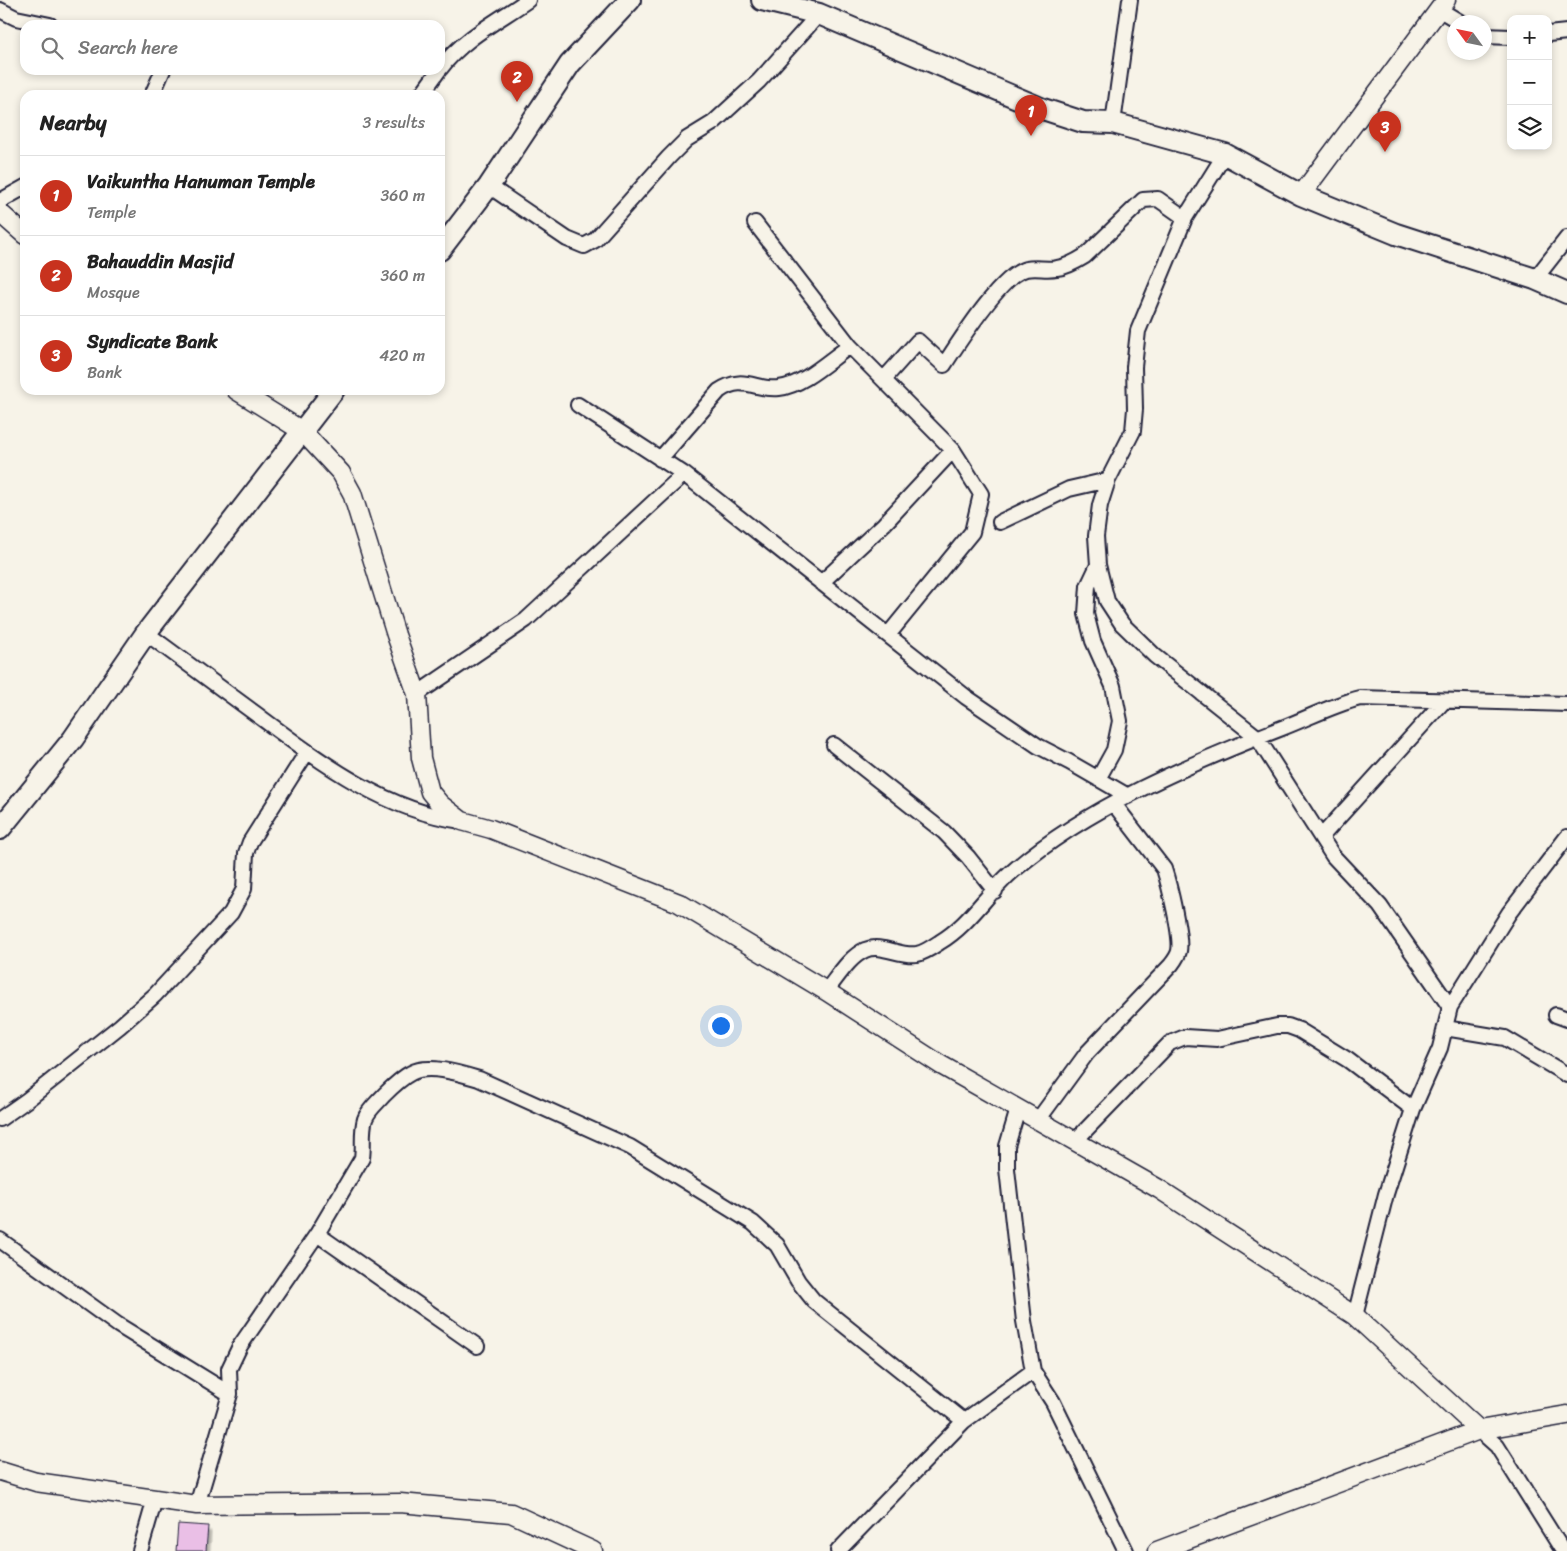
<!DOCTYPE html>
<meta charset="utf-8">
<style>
body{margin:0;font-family:Sriracha,sans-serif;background:#f2f2f2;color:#222}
.controls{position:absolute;right:15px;top:15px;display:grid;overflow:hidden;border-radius:10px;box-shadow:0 2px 8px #0003}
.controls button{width:45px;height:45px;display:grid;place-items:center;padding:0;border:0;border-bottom:1px solid #e0e0e0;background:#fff;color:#222;font:25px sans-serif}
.compass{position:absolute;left:1447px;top:15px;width:45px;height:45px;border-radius:50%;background:#fff;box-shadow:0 2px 8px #0003;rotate:303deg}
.you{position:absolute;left:720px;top:1025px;width:18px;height:18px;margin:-12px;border:4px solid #fff;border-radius:50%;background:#1a73e8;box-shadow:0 0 0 8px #1a73e833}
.badge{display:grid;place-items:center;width:32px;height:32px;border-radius:50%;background:#c8321e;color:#fff;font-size:16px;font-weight:700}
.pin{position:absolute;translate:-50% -41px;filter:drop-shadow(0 1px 2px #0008)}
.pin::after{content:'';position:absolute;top:26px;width:18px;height:15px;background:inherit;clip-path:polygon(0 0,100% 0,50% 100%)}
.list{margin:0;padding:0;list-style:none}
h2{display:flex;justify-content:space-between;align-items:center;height:65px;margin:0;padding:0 20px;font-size:21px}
h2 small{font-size:16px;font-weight:400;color:#767676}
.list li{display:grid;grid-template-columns:32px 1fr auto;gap:15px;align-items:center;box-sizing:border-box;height:80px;padding:0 20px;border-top:1px solid #e0e0e0}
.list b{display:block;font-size:19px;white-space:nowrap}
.list p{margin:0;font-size:16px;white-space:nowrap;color:#767676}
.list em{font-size:16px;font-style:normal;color:#767676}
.icon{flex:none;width:28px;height:28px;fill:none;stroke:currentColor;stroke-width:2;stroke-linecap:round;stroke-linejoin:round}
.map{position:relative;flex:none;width:1567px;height:1551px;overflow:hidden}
.search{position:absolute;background:#fff;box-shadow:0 2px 8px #0003;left:20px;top:20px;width:425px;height:55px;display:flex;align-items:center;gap:12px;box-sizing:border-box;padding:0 18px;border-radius:15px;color:#767676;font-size:19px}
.panel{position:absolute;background:#fff;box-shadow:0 2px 8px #0003;left:20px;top:90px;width:425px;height:305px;border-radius:15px}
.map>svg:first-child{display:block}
.building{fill:#eabfe6;stroke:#22223b;filter:url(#shadow)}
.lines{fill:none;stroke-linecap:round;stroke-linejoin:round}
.minor-casing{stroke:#22223b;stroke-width:18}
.tertiary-casing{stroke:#22223b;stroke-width:21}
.secondary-casing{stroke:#22223b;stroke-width:24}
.minor{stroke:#f7f3e8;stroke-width:14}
.tertiary{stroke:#f7f3e8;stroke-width:18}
.secondary{stroke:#f7f3e8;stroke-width:20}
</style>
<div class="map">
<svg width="1567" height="1551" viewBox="0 0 1567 1551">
<defs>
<filter id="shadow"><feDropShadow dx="3" dy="5.5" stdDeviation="1" flood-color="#0004"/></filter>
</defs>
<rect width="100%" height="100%" fill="#f7f3e8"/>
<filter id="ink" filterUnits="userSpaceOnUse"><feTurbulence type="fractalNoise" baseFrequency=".02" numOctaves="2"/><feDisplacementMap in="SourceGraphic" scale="10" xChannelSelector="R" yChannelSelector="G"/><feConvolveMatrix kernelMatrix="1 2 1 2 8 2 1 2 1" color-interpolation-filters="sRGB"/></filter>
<g filter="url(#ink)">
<path class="building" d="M178,1524L208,1526L206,1551H176Z"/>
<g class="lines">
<g class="minor-casing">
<path id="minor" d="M0,10L16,18L50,25
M1440,10L1460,22
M1548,34L1567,32
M1484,36L1511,37
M440,69C462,39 498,21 528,0
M152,95L163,70
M421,95L439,70
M1113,123L1130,0
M1225,154L1185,218L1138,331L1134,367L1135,409L1133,431L1108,480L1100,505L1096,536L1098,565L1107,601L1122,624L1155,656L1257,737L1333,856L1380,906L1450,1007
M489,186L567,239L584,246L595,240L669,157L687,139L713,123L759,81L819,14
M0,201L25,187
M755,223L850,346L953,450L981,494L972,532L888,635
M1535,279L1567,238
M884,379L918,341L944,365C959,342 1001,275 1026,269C1036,267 1047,270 1057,268C1067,267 1077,261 1085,256L1143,200L1158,199L1185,218
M578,405L684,474L966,697L1038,746L1069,762L1128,796
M660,459L719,391C744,374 755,391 779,388C804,385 829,360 850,346
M1000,522L1069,489L1108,480
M1098,565L1088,586L1086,614L1093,641L1113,686L1120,721L1114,750L1098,779
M821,583L884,524L953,450
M146,633C183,660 219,687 256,714C318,760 384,811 462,821
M417,694L526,620L684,474
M834,745L944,832L968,857L995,891
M1321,837L1444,701
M826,991C837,978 849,957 865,950C881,943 900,957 917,954C924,953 934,946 940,942C970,924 987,893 1013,871C1087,807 1192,763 1282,728C1308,718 1333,705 1360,698L1567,704
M1556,1015L1567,1019
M1445,1028L1505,1038L1567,1075
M1018,1109L1007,1146V1169L1024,1321L1033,1371L1053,1402L1126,1551
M0,1119L27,1100L120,1026L155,995L231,913L244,889L246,853L250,842L307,752
M1038,1120L1087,1053L1171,965C1174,961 1178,956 1179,951C1182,937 1169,884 1164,869L1114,804
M1075,1141L1170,1043L1185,1037L1217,1039L1277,1026H1288L1299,1030L1348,1060L1413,1109
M317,1234L477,1346
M0,1240L118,1325L230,1394
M1355,1316L1386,1194L1413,1109L1440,1048L1450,1007L1509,913L1567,837
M1479,1430L1497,1446L1563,1551
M197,1505L230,1394L229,1369L240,1346L317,1234L362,1158C364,1145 361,1132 365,1119C368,1110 378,1102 384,1095C392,1087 401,1078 411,1073C428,1063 462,1074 479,1079L630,1147L753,1223L777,1245L798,1281L814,1301L964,1421
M140,1551L155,1499
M838,1551L964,1421L1033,1371"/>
</g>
<g class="tertiary-casing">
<path id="tertiary" d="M1301,195L1446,0
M0,213L25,235
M236,390L302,431L341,473L352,493L396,635L417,694L421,758L430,792L440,804L462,821L491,829L679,903L826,991L941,1065L1159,1189L1355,1316L1479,1430
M0,1471L36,1482L197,1505L400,1503L511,1513L593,1551
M1157,1551L1479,1430L1567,1415"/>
</g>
<g class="secondary-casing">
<path id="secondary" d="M762,0L819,14L1043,109L1083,122L1113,123L1225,154L1301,195L1396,234L1535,279L1567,293
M440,250L489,186L570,64L630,0
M0,829L73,739L146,633L334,390"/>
</g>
<use href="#minor" class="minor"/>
<use href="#tertiary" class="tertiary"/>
<use href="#secondary" class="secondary"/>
</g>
</g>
</svg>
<div class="controls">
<button>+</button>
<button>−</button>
<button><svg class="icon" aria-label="layers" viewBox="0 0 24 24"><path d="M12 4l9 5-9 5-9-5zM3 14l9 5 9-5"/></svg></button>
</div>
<svg class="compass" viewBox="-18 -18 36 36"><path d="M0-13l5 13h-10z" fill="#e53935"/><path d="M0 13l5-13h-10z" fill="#767676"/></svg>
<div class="you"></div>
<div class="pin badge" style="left:1031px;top:136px">1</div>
<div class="pin badge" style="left:517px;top:102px">2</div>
<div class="pin badge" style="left:1385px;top:152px">3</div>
<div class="search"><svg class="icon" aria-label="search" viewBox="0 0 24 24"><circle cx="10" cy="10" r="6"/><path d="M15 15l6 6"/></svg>Search here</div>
<section class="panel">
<h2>Nearby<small>3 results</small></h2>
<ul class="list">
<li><span class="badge">1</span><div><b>Vaikuntha Hanuman Temple</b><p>Temple</p></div><em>360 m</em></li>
<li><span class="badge">2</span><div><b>Bahauddin Masjid</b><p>Mosque</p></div><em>360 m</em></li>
<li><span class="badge">3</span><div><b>Syndicate Bank</b><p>Bank</p></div><em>420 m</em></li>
</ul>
</section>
</div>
